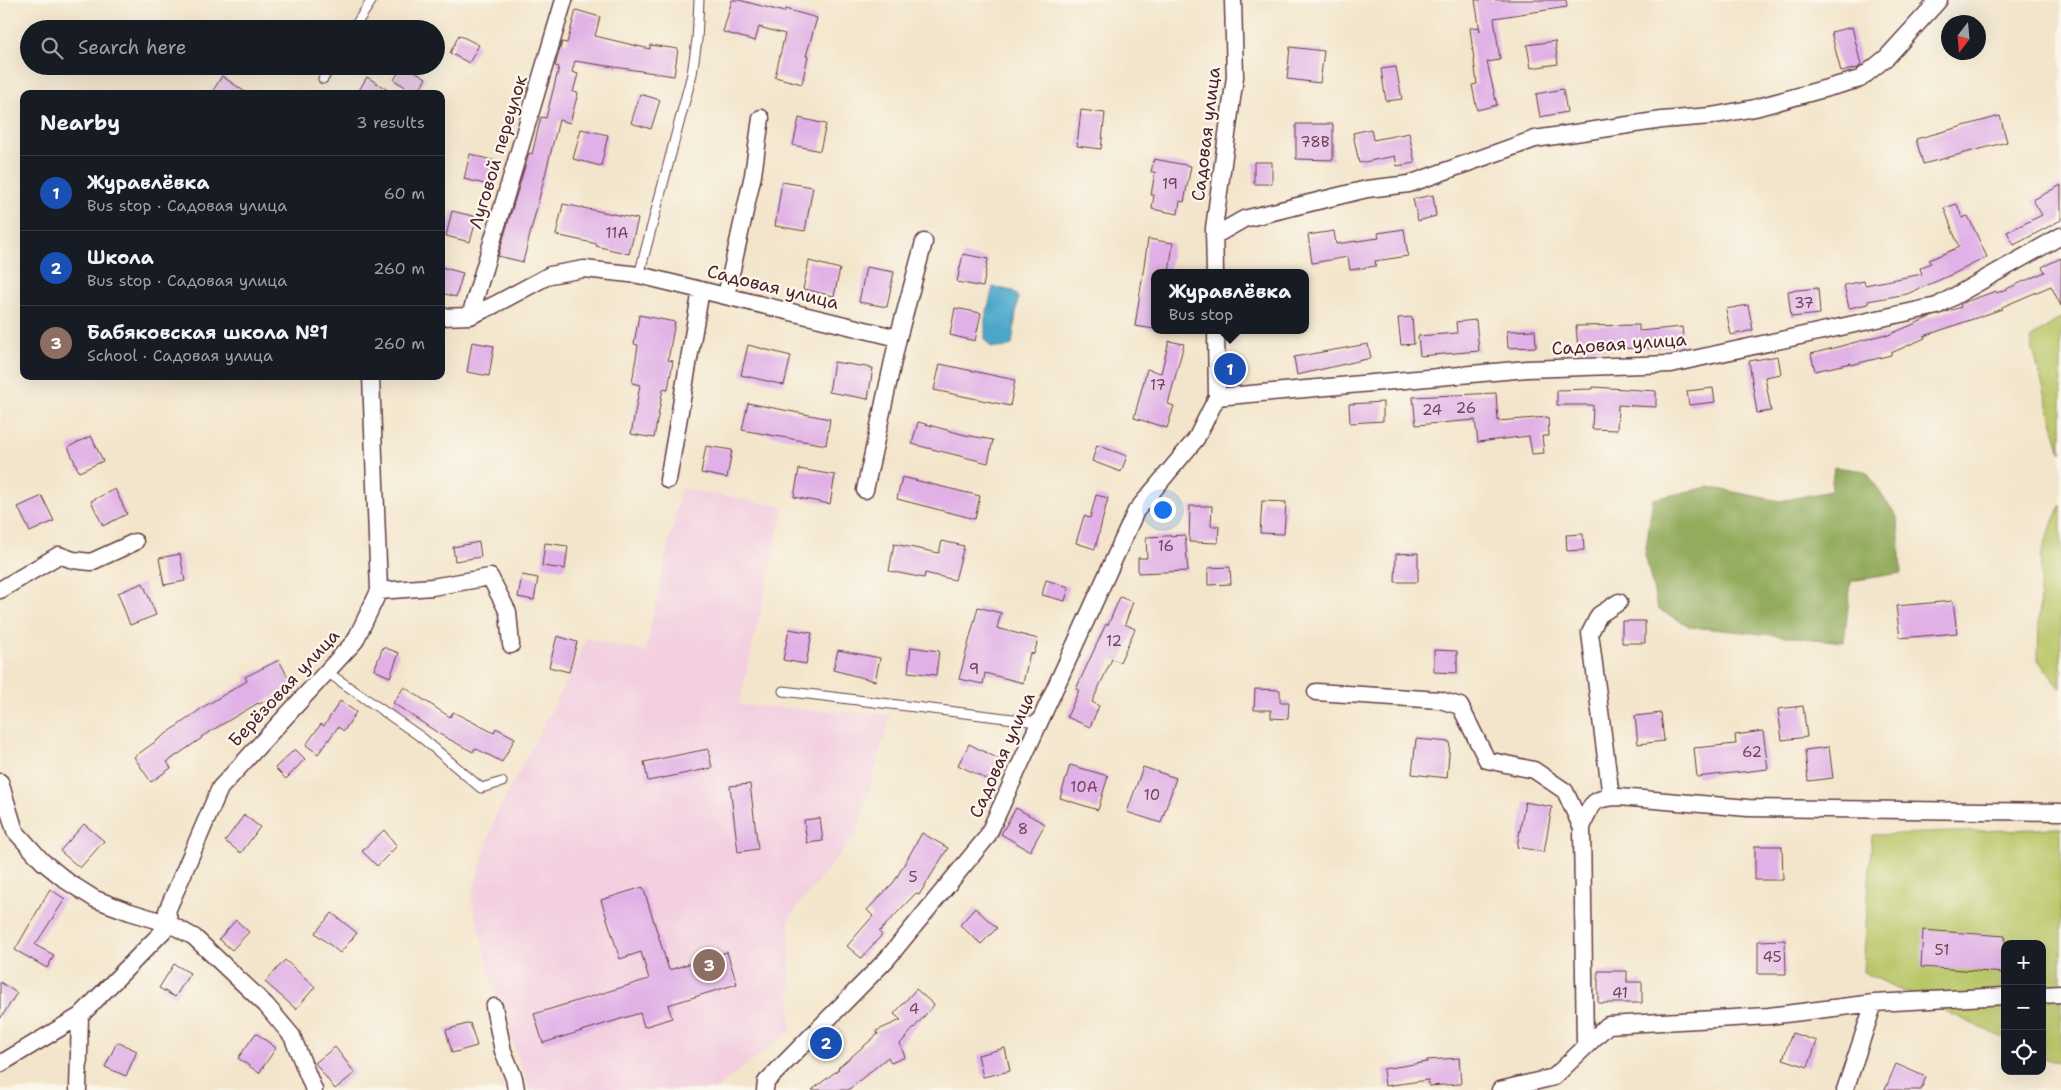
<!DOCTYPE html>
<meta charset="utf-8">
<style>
body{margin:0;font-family:"Shantell Sans",sans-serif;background:#20242c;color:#f1f3f6}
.controls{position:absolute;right:15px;bottom:15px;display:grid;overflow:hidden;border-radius:10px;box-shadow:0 5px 20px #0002}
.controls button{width:45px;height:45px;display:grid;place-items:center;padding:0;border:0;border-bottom:1px solid #363941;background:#171b24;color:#f1f3f6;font:25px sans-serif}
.compass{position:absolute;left:1941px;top:15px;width:45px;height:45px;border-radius:50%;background:#171b24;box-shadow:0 5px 20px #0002;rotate:196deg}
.you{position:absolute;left:1162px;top:509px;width:18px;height:18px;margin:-12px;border:4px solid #fff;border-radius:50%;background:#1a73e8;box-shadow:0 0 0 8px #1a73e833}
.badge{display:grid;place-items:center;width:32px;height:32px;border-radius:50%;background:#c8321e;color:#fff;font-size:16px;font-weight:700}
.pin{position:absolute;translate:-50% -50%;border:2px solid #fff;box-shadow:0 1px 5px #0006}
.popup{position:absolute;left:1151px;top:269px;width:158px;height:65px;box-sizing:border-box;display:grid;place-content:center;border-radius:10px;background:#171b24;filter:drop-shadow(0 1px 4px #0005);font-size:16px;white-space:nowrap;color:#9ea1a6}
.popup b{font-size:19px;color:#f1f3f6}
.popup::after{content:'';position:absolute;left:50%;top:100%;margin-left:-10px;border:10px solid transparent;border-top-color:#171b24}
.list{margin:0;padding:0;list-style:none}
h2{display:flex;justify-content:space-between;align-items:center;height:65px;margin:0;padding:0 20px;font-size:21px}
h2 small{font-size:16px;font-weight:400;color:#9ea1a6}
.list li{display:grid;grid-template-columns:32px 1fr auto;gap:15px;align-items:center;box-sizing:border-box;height:75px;padding:0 20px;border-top:1px solid #363941}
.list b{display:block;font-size:19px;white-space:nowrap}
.list p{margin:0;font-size:16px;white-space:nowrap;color:#9ea1a6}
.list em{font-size:16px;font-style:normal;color:#9ea1a6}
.icon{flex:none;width:28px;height:28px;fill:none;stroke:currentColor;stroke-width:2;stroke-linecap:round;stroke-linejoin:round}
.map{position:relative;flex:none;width:2061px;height:1090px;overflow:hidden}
.search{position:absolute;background:#171b24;box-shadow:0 5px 20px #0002;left:20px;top:20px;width:425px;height:55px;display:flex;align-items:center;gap:12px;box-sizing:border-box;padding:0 18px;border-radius:28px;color:#9ea1a6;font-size:19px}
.panel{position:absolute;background:#171b24;box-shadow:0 5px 20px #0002;left:20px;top:90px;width:425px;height:290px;border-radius:10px}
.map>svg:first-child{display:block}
.built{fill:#f3cfe0}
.green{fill:#b9c668;stroke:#82724a}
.forest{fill:#92ab5c;stroke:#6e6544}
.water{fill:#4ca7ca;stroke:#4b637a}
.building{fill:#e0b0e6}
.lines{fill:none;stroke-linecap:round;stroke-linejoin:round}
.lane-casing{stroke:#633d43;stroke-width:11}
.street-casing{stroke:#633d43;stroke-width:19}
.lane{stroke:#fff;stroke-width:9}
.street{stroke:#fff;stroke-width:16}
.labels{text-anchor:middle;stroke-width:4.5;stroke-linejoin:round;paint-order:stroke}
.number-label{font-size:15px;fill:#70435a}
.street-label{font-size:18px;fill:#4a1f2b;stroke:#fbf7ec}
</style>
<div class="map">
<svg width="2061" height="1090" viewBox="0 0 2061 1090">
<rect width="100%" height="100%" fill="#fbf7ec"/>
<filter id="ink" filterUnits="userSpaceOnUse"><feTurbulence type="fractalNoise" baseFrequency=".02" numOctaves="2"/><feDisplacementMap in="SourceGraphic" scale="10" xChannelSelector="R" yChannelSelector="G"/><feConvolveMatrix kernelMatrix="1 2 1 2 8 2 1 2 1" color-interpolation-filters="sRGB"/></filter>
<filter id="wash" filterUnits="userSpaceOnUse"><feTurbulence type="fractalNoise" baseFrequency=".0096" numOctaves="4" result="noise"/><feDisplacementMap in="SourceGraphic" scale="20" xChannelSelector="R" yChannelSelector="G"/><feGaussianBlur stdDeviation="1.12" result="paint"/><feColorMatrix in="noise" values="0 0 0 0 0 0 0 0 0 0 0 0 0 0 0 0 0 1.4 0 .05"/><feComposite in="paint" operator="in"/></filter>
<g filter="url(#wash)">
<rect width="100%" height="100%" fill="#f3e5cb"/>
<path class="built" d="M681,488L784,507L739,705L890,715L857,832L789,918L791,1031L714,1090H530L495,992L471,898L496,815L566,683L586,638L645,652Z"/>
<path class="green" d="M2061,317V453L2030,339Z
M2061,505V689L2038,660L2041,556L2053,521Z
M2061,828V1064L2042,1057V944H2005V1039L1863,972L1872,835Z"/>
<path class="forest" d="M1834,467L1866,471L1898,518L1901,573L1851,581L1844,642L1691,627L1658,609L1645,554L1653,499L1708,487L1780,501L1831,491Z"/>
<path class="water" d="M993,287L1013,291L1018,297L1012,345L1002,348L991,347L985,340V320Z"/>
<g id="blocks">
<path class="building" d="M732,0H739L784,12L785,9L817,18L806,56H808L802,84L775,77L785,34L759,27L755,41L723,32Z
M1475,0H1566L1567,7L1494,18L1500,60L1487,62L1497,105L1477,110L1472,85L1477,84L1470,28L1479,27L1480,31Z
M576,10L600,17L595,36L650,49V45L678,49L674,76L575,61L572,72L578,74L573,92L578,93L570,123L559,120L523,262L498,256L529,153L532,154L541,117L546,118L559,67L555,66L562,42L567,43Z
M1852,27L1861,65L1858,68L1841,72L1831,32Z
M459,35L479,45L469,63L450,53Z
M1555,41L1558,64L1531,68L1527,45Z
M1290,47L1324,51L1320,83L1287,79Z
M402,66H406L426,78L417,94L394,80Z
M1396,67L1402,99L1386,101L1381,69Z
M222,76L248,94H211Z
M367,77L394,94H357Z
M1563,89L1567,112L1540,117L1536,94Z
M640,94L660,100L651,129L631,123Z
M1081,110L1105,113L1101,149L1077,146Z
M2000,116L2007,142L1923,164L1916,139Z
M799,118L826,124L820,151L793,145Z
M1296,124H1333V160L1296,159Z
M581,129L608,135L601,166L573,159Z
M1371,129L1373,140L1409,133L1415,163L1397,166L1395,156L1359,163L1353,133Z
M470,154L495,161L489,185L464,179Z
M1154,159L1191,166L1184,202L1180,201L1178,214L1152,209L1154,195H1151L1155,172H1151Z
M1254,162H1272V184H1254Z
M782,182L813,187L805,231L775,226Z
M2061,185V220L2014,245L2007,232L2042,215L2033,200Z
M1433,195L1436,216L1418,221L1413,199Z
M563,204L638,219L629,254L596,246L597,244L556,235Z
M1957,204L1962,218L1968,216L1987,257L1953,274L1907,294L1868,301V304L1849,308L1844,285L1864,281L1865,285L1922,274L1920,268L1931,263L1929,260L1959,247L1944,208Z
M452,211L477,217L470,242L446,236Z
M1404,229L1408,256L1375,261L1376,266L1350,270L1348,257L1312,263L1308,235L1334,231L1336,244L1379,238L1378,233Z
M1148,239L1173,243L1169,273H1155V329L1135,326Z
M963,254L988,259L983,287L957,282Z
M2061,258V306L2051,286L2002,307V309L1924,336L1925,338L1891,353V355L1851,365V363L1815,371L1811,354L1886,334V336L1928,318L1961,307L1960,305L1965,302L1996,291L1997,293L2045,272L2042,267Z
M809,261L840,269L834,296L803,289Z
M441,267L463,273L456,297L441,293Z
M866,267L894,272L887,307L859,302Z
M1818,288L1820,314L1791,317L1788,291Z
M1748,305L1753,330L1731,335L1726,309Z
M955,308L981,313L975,341L950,335Z
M639,315L675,322L668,360L673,361L668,390L663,389L654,438L631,434L640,385L632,383L638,345L634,344Z
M1412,317L1414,344L1401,345L1398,318Z
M1476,320L1479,351L1420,356L1418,336L1457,333L1456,322Z
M1639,325V331L1682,327L1684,345L1654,348L1578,349L1576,326Z
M1535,330L1536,347L1508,348L1507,331Z
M1169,341L1184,344L1168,404L1174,406L1167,428L1134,418L1147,369L1161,373Z
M472,342L494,346L489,376L467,372Z
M1368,344L1371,358L1297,375L1294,357Z
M748,345L791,356L784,385L741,375Z
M1778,356L1781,374L1765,377L1771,411L1757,413L1749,361Z
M834,362L873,368L868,399L829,392Z
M940,364L1015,380L1010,406L934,390Z
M1593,387L1656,391V407L1618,405L1617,430L1592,429L1593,405H1557V390L1593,389Z
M1713,388L1715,402L1689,405L1687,391Z
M1496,393L1498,421L1548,417L1549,436H1542L1544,453L1532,454L1529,436L1478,442L1475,420L1416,425L1413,397Z
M1383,402V421L1350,423L1349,404Z
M748,403L830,419L826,445L742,430Z
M918,422L965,435L993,440L988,463L912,444Z
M91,436L103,461L79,472L68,447Z
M1097,445L1127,456L1121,472L1092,461Z
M706,446L732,450L727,478L701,473Z
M799,469L835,475L830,504L794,497Z
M902,477L980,496L975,519L897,499Z
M115,489L127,514L103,526L91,501Z
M1096,495L1108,498L1095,549L1076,543L1084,516L1090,518Z
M42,496L54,521L30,532L18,507Z
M1262,501L1286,502L1284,534L1260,533Z
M1190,506H1212L1211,526H1219L1218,543L1189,542Z
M1583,534L1584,550L1567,551L1566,535Z
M1185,535L1188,571L1138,573V558H1147L1146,537Z
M942,541L964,546L955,580L925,573L924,578L889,571L894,544L939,553Z
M479,542L481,557L455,561L453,547Z
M545,543L568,546L565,569L542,566Z
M1418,553V582H1395L1396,554Z
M180,554L185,581L164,585L159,558Z
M1230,567L1231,584L1208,585V568Z
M522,575L538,578L534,600L518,597Z
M1046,580L1069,587L1065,601L1042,595Z
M143,583L156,615L130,625L118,593Z
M1120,597L1133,602L1125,624L1135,629L1120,662L1112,659L1092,702L1099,706L1090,727L1067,717L1079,690L1076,689L1106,624L1108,625Z
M1953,601L1957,633L1900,638L1896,606Z
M978,607L1001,613L997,628L1038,639L1034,654L1030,653L1023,683L985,673L983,684L959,679Z
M1622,621H1645V643H1622Z
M789,629L812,633L806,664L783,660Z
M557,636L577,642L569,672L549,667Z
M383,647L399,653L390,677L374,670Z
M911,647L939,651L936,675L908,672Z
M838,650L880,658L875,681L833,670Z
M1434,650L1457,651V673L1434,672Z
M279,660L293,687L259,704L258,703L201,737L202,738L167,762L171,768L151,782L134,757L205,706L247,681L245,677Z
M404,687L450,717L453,712L494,733L496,728L515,738L502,762L475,748L473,752L441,735L393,703Z
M1255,689L1280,690V702H1289L1288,719L1271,718V710H1254Z
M340,701L356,712L344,731L338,727L318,754L306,745L321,724L324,726Z
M1803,706L1807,737L1782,740L1778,709Z
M1661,713L1664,741L1638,744L1635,716Z
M1763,731L1768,769L1697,777L1694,748L1736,744L1735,735Z
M1416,739L1450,742L1447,778L1412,774Z
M969,744L1001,760L990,781L958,765Z
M1829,747L1833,778L1808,781L1805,750Z
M295,749L305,759L286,779L275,768Z
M708,749L712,768L648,781L644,762Z
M1070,765L1108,776L1098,810L1060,798Z
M1143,767L1176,778L1161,823L1127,812Z
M750,784L758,849L738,852L730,786Z
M1525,802L1552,807L1544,852L1517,847Z
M1016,808L1045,824L1030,851L1001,834Z
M244,815L260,827L241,853L225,841Z
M820,818L823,841L807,843L804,820Z
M84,824L104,841L80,868L60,851Z
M384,830L397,846L377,866L362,851Z
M922,833L948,848L919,895L916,893L879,932L882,935L861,958L847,946L873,916L867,910L894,882Z
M1755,846H1782L1783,880H1755Z
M643,887L669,970L727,952L737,984L668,1005L672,1018L644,1027L640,1013L543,1043L534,1014L649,979L641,952L620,959L601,900Z
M50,889L65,899L35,945L54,955L47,968L15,950Z
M975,908L997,928L981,944L960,925Z
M332,913L357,933L340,953L315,933Z
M236,920L249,932L232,950L219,939Z
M1923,930L2005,936V973L1921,967Z
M1785,940L1786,974H1758V941Z
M285,960L315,987L296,1009L265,982Z
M174,964L190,973L175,997L159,988Z
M1598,971H1627V982H1642V1003H1598Z
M0,982L17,993L0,1019Z
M916,989L934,1005L900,1044L905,1057L891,1063L888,1057L848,1090H812L839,1069L838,1068L878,1034L876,1031L901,1020L894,1014Z
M470,1023L477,1046L452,1053L446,1030Z
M256,1033L276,1048L259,1073L238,1058Z
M1792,1033L1817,1041L1808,1067L1783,1059Z
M117,1042L137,1051L126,1076L105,1067Z
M335,1047L355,1073L335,1089L315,1063Z
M1005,1048L1010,1071L983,1077L978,1055Z
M1459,1058L1461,1084L1429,1086L1428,1080L1385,1086L1383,1069L1427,1062V1060Z
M1896,1064L1926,1077L1921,1090H1885Z"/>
</g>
</g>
<g filter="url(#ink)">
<use href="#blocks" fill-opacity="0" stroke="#633d43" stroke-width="1"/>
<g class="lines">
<g class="lane-casing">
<path id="lane" d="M353,29L372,0
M323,79L331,66
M639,275L692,74L697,40L699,0
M327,672L421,737L481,788L502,782
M783,691L1038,722"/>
</g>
<g class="street-casing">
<path id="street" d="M1214,236L1244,219L1367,189L1409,184L1535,139L1662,120L1711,116L1755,108L1860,79L1887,57L1939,0
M1215,273L1214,228L1235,77L1233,0
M726,296L753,175L761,118
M470,316L564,0
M441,317L470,316L494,305L550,275L584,269L639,275L898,338
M1217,397L1527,369L1671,364L1937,306L2061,236
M668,480L701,290
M865,490L898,338L924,242
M0,590L59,555L73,560L91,562L135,542
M379,591L432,587L490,577L508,612L511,645
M1316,692L1440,700L1460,706L1487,760L1534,770L1565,791L1582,828L1585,1047
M0,782L15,831L42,861L68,882L95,899L130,912L170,924L194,937L266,1005L292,1036L314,1090
M1611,797L1590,633L1599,615L1619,602
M1582,828C1591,803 1591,798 1619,797L1748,808L2061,812
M170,924L167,911L220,788L355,641L379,591L371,376
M2042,995L2061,994
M494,1007L503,1051L514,1078L516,1090
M0,1064L80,1016
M78,1090L80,1016L170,924
M765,1090L766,1082L887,959L987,837L1136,511L1196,439L1217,397L1216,330
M1500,1090L1554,1077L1608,1025L1769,1016L1874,1003L2005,996
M1845,1090L1874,1003"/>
</g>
<use href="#lane" class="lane"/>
<use href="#street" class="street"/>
</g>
</g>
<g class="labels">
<g class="number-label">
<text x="1315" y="147">78В</text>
<text x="1170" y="189">19</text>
<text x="617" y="238">11А</text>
<text x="1804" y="308">37</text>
<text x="1158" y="390">17</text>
<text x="1466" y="413">26</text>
<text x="1432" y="415">24</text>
<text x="1166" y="551">16</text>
<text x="1114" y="646">12</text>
<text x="974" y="674">9</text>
<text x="1752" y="757">62</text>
<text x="1084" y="792">10А</text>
<text x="1152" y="800">10</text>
<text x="1023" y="834">8</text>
<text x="913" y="882">5</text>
<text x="1942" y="955">51</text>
<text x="1772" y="962">45</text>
<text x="1620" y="998">41</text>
<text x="914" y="1014">4</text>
</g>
<g class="street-label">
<text transform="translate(1206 134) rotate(-83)" y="6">Садовая улица</text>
<text transform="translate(498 152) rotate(-73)" y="6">Луговой переулок</text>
<text transform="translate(773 287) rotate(14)" y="6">Садовая улица</text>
<text transform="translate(1619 344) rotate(-4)" y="6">Садовая улица</text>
<text transform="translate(284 688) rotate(-47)" y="6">Берёзовая улица</text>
<text transform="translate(1002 755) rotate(-66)" y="6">Садовая улица</text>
</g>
</g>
</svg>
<div class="controls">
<button>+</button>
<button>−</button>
<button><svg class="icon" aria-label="locate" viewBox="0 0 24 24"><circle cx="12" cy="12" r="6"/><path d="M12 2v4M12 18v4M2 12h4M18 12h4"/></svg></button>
</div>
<svg class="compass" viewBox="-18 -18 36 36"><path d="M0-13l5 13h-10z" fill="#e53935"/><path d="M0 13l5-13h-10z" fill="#9ea1a6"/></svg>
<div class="you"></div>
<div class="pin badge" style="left:1230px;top:369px;background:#1a4fb4">1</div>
<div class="popup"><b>Журавлёвка</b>Bus stop</div>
<div class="pin badge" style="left:826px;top:1043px;background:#1a4fb4">2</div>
<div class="pin badge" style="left:709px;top:965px;background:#8d6e63">3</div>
<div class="search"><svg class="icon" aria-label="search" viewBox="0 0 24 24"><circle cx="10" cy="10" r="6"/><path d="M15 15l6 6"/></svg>Search here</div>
<section class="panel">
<h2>Nearby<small>3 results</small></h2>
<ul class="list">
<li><span class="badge" style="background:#1a4fb4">1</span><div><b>Журавлёвка</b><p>Bus stop · Садовая улица</p></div><em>60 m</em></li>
<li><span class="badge" style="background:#1a4fb4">2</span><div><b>Школа</b><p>Bus stop · Садовая улица</p></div><em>260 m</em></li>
<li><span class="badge" style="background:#8d6e63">3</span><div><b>Бабяковская школа №1</b><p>School · Садовая улица</p></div><em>260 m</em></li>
</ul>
</section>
</div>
